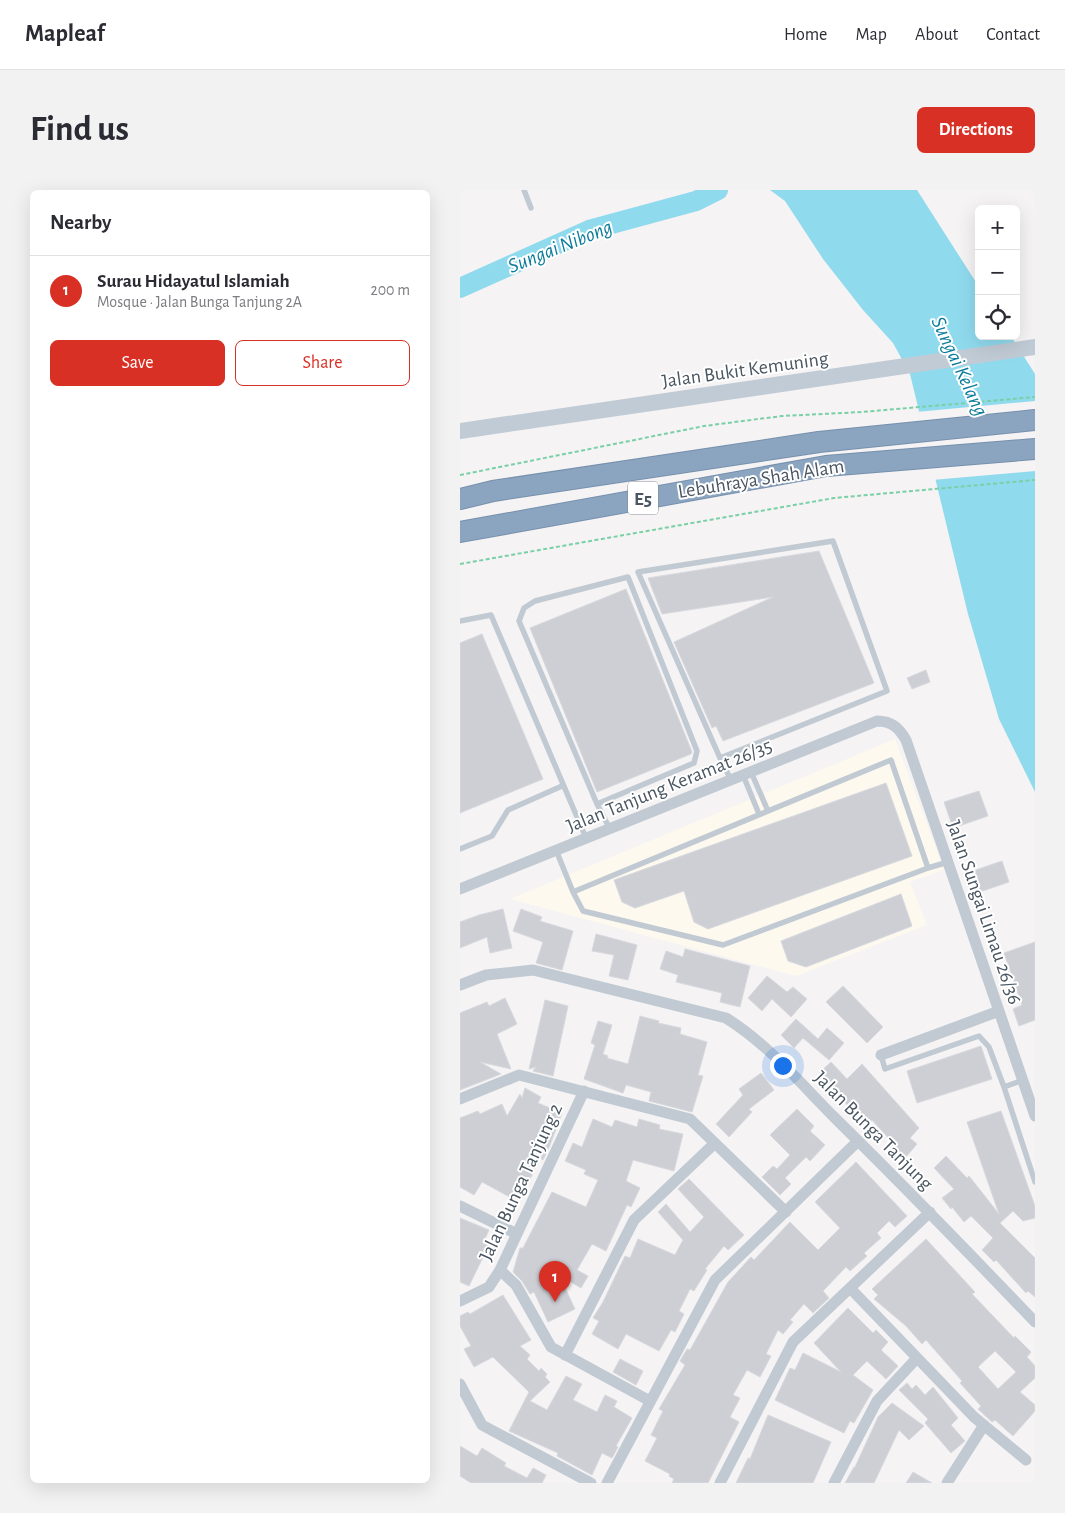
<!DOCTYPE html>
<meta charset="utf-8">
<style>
body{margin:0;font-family:"Alegreya Sans",sans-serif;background:#f2f2f3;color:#2b2b33}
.controls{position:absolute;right:15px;top:15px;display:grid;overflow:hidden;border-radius:8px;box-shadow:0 5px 20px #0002}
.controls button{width:45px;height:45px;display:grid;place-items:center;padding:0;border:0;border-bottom:1px solid #e1e1e2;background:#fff;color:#2b2b33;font:25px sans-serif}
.you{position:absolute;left:322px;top:875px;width:18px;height:18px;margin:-12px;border:4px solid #fff;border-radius:50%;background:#1a73e8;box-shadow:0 0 0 8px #1a73e833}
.badge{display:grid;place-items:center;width:32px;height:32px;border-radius:50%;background:#d93025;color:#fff;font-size:16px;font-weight:700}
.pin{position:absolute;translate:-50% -41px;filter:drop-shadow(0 1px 2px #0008)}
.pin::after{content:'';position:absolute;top:26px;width:18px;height:15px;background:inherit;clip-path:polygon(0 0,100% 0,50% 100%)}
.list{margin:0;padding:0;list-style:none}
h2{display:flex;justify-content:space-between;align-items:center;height:65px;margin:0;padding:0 20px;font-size:21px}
h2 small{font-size:16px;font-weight:400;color:#7c7c81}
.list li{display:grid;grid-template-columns:32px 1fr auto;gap:15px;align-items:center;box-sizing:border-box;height:70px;padding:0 20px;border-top:1px solid #e1e1e2}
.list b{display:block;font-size:19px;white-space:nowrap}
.list p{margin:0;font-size:16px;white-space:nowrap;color:#7c7c81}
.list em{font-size:16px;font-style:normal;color:#7c7c81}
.actions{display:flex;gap:10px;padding:15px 20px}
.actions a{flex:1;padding:11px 0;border:1px solid #d93025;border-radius:8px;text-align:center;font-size:18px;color:#d93025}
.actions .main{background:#d93025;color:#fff}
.icon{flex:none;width:28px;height:28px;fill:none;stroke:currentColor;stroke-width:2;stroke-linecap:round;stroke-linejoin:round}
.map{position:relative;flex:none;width:575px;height:1293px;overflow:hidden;border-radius:8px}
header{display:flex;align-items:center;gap:30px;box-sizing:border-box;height:70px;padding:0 25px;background:#fff;border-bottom:1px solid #e1e1e2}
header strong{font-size:24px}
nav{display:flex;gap:28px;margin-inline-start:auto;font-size:18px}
.intro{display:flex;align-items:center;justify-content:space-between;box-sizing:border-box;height:120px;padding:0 30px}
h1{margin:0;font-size:35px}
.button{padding:12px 22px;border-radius:8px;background:#d93025;color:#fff;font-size:18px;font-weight:700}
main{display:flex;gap:30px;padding:0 30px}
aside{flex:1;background:#fff;border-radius:8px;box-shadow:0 5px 20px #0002}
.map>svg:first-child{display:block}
.commercial{fill:#fdf9ef}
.water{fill:#90daee}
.pier{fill:#f5f3f3}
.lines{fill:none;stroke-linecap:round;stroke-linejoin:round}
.river{stroke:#90daee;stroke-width:20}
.building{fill:#cdcfd5;stroke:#d7d9de;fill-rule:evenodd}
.motorway-casing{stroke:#7690ad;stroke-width:22}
.path{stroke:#7ad0a6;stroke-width:2;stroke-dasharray:4 2.5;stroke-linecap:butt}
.service{stroke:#c1cad2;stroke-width:5.5}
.minor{stroke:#c1cad2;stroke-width:11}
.secondary{stroke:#c1cbd6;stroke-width:16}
.motorway{stroke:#8ba5c1;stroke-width:20}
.labels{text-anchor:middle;stroke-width:4;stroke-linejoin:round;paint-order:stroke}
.shield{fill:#fff;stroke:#808990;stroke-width:1}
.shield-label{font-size:19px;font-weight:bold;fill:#4a5661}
.street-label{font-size:20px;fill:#4a5661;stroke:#fff}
.water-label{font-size:21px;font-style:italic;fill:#0c7c9b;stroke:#fff}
</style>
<header>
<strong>Mapleaf</strong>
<nav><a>Home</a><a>Map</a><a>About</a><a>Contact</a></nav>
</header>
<div class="intro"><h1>Find us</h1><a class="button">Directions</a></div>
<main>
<aside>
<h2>Nearby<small></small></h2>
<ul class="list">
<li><span class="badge">1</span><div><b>Surau Hidayatul Islamiah</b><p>Mosque · Jalan Bunga Tanjung 2A</p></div><em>200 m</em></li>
</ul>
<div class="actions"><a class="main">Save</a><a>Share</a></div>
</aside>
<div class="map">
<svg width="575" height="1293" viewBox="0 0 575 1293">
<rect width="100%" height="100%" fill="#f5f3f3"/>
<path class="commercial" d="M435,549L484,680L450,692L467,735L336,786L50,709Z"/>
<path class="water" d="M310,0H457L519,97V146H551L575,184V602L539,529L508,424L450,184L433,153L403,120L363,69L325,11Z"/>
<path class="pier" d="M575,211V281L472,290L456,222Z"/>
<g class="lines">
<path class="river" d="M0,98L129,40L236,11L258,0"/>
</g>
<path class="building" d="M359,361L414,493L263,551L256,536L252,538L214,452L313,407L202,424L188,388Z
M166,399L232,562L231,564L137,602L70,438Z
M22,444L83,589L0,623V453Z
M466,480L470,492L452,499L447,488Z
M426,593L452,666L248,739L234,732L224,701L175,718L162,712L154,690Z
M519,601L528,626L493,638L484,612Z
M542,671L549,692L511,705L504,684Z
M441,704L452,736L346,777L328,771L321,751Z
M43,719L52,758L30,763L27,747L0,758V732L19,725Z
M61,719L82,727L80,731L113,741L102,780L76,773L83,752L53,741Z
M136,744L177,755L168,790L149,786L154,765L132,761Z
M575,752V830L559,836L553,819L562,815L544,763Z
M225,759L290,776L280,817L260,812L262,803L216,792L218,785L200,779L206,761L223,767Z
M307,786L327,802L333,797L347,809L331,827L312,809L302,821L288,808Z
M383,796L423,837L407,853L366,812Z
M45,808L57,834L37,844L51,879L20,872L41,884L0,900V823L27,812L29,816Z
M85,810L108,816L93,886L73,881L76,877L69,879Z
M180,826L199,831L198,833L221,838L220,844L247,852L238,885L243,886L232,922L189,911L191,902L166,895L163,903L124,889L135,855L131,853L138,831L152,835L143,864L148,866L147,868L168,874Z
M336,829L358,849L367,838L384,853L369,870L343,848L334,858L321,845Z
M521,856L532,889L457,913L447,881Z
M371,872L387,889L402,874L459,938L450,948L457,954L445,968L430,956L433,953L412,930L408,935L374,902L376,901L359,883Z
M301,883L314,900L289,919L292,922L269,947L256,934L283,905L279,899Z
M65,898L81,907L78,913L102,923L90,955L83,970L80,968L59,1012L22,992L14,1005L0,997V928L18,921L20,924L42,914L47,926L60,904L62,908Z
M337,919L354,936L350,941L365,955L350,971L346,967L325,988L331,994L320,1005L302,987L313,976L317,979L330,965L310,945Z
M541,921L575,1016V1028L563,1031L553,1021L540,1033L575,1068V1107L568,1101L566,1103L536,1070L534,1072L522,1060L533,1048L511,1026L504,1032L492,1017L491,1019L482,1008L494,999L474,978L486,966L507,988L509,986L539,1024L507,932Z
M133,929L152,937L155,930L177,937L179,929L200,935L199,939L223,944L214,981L173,970L166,991L180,998L171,1017L167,1015L146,1061L132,1054L117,1080L128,1086L121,1098L99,1085L115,1119L88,1132L74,1102L70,1104L62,1091L53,1082L60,1058H63L92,1002L126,1017L138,990L124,984L126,980L105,971L113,953L122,957Z
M396,972L447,1026L435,1037L429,1031L417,1043L421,1048L404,1063L407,1066L390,1081L386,1077L363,1101L369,1108L353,1123L344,1114L330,1130L333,1132L323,1144L318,1140L306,1164L311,1166L300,1187L287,1180L273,1205L280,1208L270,1227L279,1232L248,1293H212L214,1289L209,1286L210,1284L185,1271L197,1248L191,1245L203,1221L199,1219L225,1175L220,1171L227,1159L230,1160L268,1092L291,1067L294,1070L330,1032L358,1060L380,1038L355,1012Z
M229,989L284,1045L268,1060L264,1056L245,1079L247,1080L234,1101L230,1099L219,1121L224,1124L215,1142L211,1140L199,1161L166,1144L158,1159L132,1144L139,1131L133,1128L143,1112L165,1066L170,1068L178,1049L215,1065L223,1050L198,1022L206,1014L230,1042L244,1027L218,999Z
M0,1028L29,1040L24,1051L30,1053L9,1096L0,1092Z
M466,1049L515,1102L512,1104L554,1148L555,1146L571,1162L567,1167L575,1176V1188L560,1202L575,1215V1221L553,1246L535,1230L532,1232L518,1219L521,1216L500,1193L502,1191L466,1150L462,1154L446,1136L414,1109L418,1105L412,1099ZM535,1161L556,1182L538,1199L518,1177Z
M43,1105L71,1150L60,1156L70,1165L67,1169L79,1181L81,1178L87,1184L85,1187L90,1192L70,1211L87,1220L106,1186L122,1194L113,1210L137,1222L145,1205L157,1211L154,1217L172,1228L156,1256L158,1257L152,1268L142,1263L132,1285L97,1266L98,1263L49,1241L69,1202L33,1167L14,1177L4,1159L11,1156L0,1136V1126L8,1122L10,1124Z
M388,1118L413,1143L416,1140L428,1152L421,1160L438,1176L426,1189L407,1171L393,1185L413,1200L394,1233L390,1231L384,1243L315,1210L330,1178L335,1180L343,1163L381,1182L354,1153Z
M160,1169L183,1181L176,1195L153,1182Z
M447,1193L452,1199L456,1195L465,1205L473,1197L498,1228L491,1235L505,1251L491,1263L465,1233L468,1229L439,1200Z
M432,1213L464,1236L449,1250L439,1240L414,1293H385L394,1277H395L418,1227Z
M308,1225L371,1252L353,1293H276L288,1268L290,1269Z
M0,1256L17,1266L22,1258L46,1273L44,1276L67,1288L73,1278L86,1285L82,1293H11L0,1286Z
M453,1282L472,1293H446Z"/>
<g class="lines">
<g class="motorway-casing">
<path id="motorway" d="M0,309L33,301L359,252L575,230
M0,342L366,276L575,259"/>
</g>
<path class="path" d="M0,285L244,236L322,226L402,222L575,207
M0,374L374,308L575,290"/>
<path class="service" d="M64,0L71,18
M373,351L427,501L260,568L178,382Z
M168,387L237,561L234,573L137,614L59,431L64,418L75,411Z
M0,431L31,425L126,648
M260,568L271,590
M431,570L468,678L263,755L123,721L113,702Z
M291,582L308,621
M283,585L299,624
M137,614L150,639
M0,659L32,646L48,620L102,596
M96,660L113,702
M468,678L488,672
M421,865L425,879L519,846L529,857L544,897
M563,890L544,897L575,992"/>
<path class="minor" d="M0,699L417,531C432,531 439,538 446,550L575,926
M0,795L26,785L73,780L266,828C308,854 341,894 375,928C443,995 509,1063 575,1132
M421,865L539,821
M0,909L59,885L230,929L326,1022
M0,1016L57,1044
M40,1080L56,1095L91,1157L190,1211
M390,1098L514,1227L566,1270
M0,1111L29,1097L40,1080L124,901
M105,1165L174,1030L255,953
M0,1194L22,1235L131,1293
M147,1293L255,1090L398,951
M260,1293L333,1152L470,1022
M374,1293L417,1211L457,1168
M487,1293L524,1235"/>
<path class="secondary" d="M0,241L575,157"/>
<use href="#motorway" class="motorway"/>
</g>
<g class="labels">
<rect class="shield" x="168" y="291.5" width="30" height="33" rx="4"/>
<g class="shield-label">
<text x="183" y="315">E5</text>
</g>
<g class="street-label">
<text transform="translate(285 179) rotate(-8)" y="7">Jalan Bukit Kemuning</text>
<text transform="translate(301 288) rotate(-9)" y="7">Lebuhraya Shah Alam</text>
<text transform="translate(209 595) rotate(-22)" y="7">Jalan Tanjung Keramat 26/35</text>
<text transform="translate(525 722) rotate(71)" y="7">Jalan Sungai Limau 26/36</text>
<text transform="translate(414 940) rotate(45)" y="7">Jalan Bunga Tanjung</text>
<text transform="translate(60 992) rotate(-65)" y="7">Jalan Bunga Tanjung 2</text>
</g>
<g class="water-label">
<text transform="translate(100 56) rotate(-22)" y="7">Sungai Nibong</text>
<text transform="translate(500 176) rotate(65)" y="7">Sungai Kelang</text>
</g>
</g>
</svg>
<div class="controls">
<button>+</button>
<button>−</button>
<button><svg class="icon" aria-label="locate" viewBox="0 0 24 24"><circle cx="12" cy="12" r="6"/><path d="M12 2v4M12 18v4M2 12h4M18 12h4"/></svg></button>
</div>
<div class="you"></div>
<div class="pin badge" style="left:95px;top:1112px">1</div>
</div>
</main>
